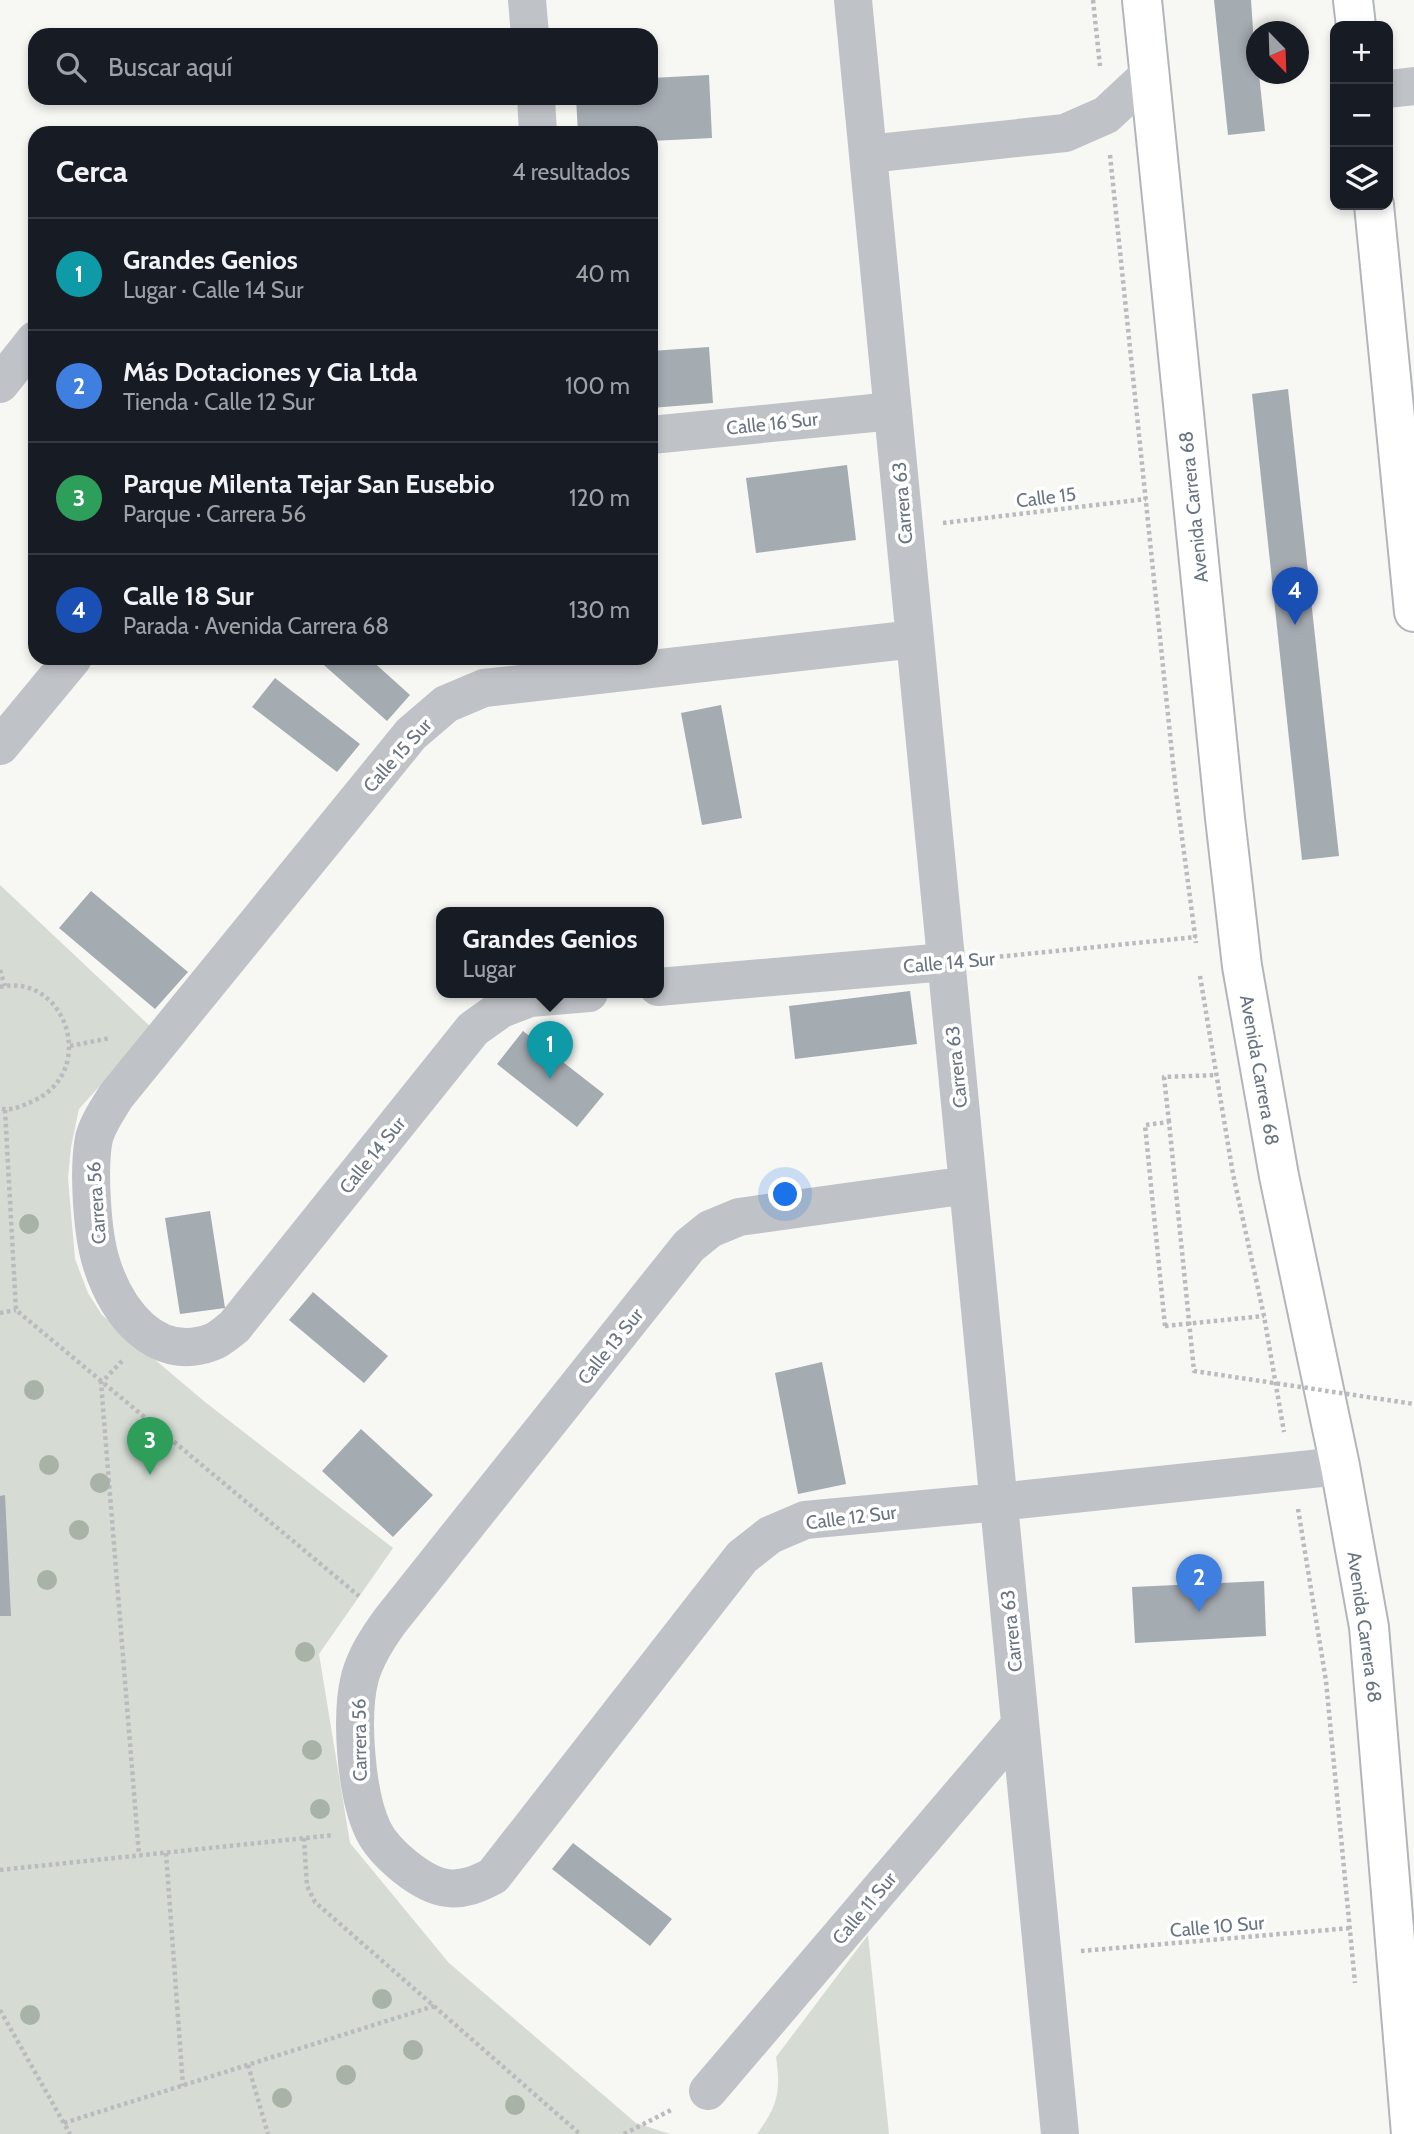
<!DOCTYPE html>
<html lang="es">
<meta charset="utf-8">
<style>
body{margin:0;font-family:Cabin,sans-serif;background:#242831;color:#f1f3f6}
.controls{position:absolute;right:21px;top:21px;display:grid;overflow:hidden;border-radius:14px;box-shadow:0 4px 10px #0003}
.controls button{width:63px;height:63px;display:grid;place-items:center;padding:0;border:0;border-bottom:2px solid #363941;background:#171b24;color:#f1f3f6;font:35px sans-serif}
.compass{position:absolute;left:1246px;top:21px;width:63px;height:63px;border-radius:50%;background:#171b24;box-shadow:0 4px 10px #0003;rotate:157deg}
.you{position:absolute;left:786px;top:1195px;width:24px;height:24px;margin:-18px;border:5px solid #fff;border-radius:50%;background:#1a73e8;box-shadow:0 0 0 10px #1a73e833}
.badge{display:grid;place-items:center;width:46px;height:46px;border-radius:50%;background:#8c9099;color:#fff;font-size:23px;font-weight:700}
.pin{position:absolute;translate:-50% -58px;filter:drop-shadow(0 2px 4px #0008)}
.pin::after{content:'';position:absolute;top:37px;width:24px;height:21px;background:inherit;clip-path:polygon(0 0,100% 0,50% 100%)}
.popup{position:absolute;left:436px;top:907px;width:228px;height:91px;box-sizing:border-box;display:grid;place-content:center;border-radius:14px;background:#171b24;filter:drop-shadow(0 2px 5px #0005);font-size:23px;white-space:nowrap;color:#9ea1a6}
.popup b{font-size:26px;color:#f1f3f6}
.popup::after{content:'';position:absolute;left:50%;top:100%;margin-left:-14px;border:14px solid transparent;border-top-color:#171b24}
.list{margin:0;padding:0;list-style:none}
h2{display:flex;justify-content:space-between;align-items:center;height:91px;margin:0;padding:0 28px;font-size:30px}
h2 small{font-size:23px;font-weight:400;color:#9ea1a6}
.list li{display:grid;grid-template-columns:46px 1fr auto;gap:21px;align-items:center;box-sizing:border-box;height:112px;padding:0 28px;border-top:2px solid #363941}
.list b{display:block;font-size:26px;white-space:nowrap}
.list p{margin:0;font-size:23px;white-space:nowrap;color:#9ea1a6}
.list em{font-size:23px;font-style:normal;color:#9ea1a6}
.icon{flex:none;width:38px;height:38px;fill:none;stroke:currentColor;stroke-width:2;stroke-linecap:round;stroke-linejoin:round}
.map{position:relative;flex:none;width:1414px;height:2134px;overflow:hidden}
.search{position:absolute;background:#171b24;box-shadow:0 4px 10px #0003;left:28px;top:28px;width:630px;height:77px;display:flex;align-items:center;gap:18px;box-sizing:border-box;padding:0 24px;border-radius:21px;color:#9ea1a6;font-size:26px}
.panel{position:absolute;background:#171b24;box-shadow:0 4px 10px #0003;left:28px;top:126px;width:630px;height:539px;border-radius:21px}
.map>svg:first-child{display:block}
.green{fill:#d6dbd4}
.building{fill:#a4abb1}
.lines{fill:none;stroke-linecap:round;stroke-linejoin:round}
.major-casing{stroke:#b2b6ba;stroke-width:42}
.path{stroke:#b9bbbe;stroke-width:4.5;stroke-dasharray:3.5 3.5;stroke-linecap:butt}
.minor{stroke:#bfc2c6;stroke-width:38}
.major{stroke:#fff;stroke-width:38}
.path-bridge{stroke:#b9bbbe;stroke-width:4.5;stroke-dasharray:3.5 3.5;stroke-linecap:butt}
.tree{fill:#a9b2a6}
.labels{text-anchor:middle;stroke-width:7;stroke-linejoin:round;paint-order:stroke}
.street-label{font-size:19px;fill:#697582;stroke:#fff}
</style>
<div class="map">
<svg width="1414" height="2134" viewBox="0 0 1414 2134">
<rect width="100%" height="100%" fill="#f7f7f4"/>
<path class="green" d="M0,885L152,1028L79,1109L71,1147L68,1178L75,1259L88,1293L102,1315L205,1402L393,1548L319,1654L350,1843L449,1963L636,2123L670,2134H0Z
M868,1935L889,2134H757C778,2106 781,2091 776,2057Z"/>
<path class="building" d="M1214,0H1251L1256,74H1259L1265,131L1228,135Z
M709,75L712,138L651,141V133H578L576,98H651V78Z
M709,347L713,403L651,408V351Z
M1288,389L1339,856L1302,860L1252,394Z
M847,465L856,540L756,553L746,478Z
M316,658H369L410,695L387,721Z
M275,678L360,744L337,772L252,707Z
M721,705L742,818L702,825L681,713Z
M91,891L188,972L155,1009L59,928Z
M910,991L917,1044L795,1059L789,1006Z
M523,1031L604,1094L577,1127L497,1064Z
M210,1211L225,1308L180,1314L165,1218Z
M313,1292L388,1356L364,1383L289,1320Z
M822,1362L846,1484L798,1494L775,1373Z
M361,1429L433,1495L393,1537L322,1471Z
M5,1495L11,1616H0V1496Z
M1264,1581L1266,1636L1135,1643L1132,1587Z
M573,1843L672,1919L650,1946L552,1869Z"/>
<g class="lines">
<g class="major-casing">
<path id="major" d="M1142,0L1225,818L1242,966L1279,1176L1340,1466L1369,1627L1411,2134
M1353,0L1356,26
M1374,205L1414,612"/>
</g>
<path class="path" d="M1093,0L1100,66
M1110,155L1176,792L1196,943
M943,523L1146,499
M986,958L1196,937
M0,970L5,986
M1200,976L1233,1174L1264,1316L1284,1432
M0,987C66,972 100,1073 31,1102C22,1106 10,1112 0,1108
M70,1046L110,1038
M5,1110L16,1310L359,1596
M1169,1122L1164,1077L1217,1075
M0,1313L16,1310
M1165,1326L1264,1316
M122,1361L101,1383L139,1855
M1298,1509L1326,1681L1355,1983
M304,1838L307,1886L315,1902L580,2134
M166,1853L183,2086
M0,1870L334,1835
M1081,1951L1351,1928
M0,2010L70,2134
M248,2065L268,2134
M64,2123L434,2006
M624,2134L673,2109"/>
<path class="minor" d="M527,0L530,35
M853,0L1060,2134
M1388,89L1414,86
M536,98L538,133
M868,154L1065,133L1106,115L1150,74
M0,384L35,340
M651,435L893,411
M0,746L73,658
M658,987L946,962
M589,993L530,998L501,1009L473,1029L234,1327C227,1332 220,1339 212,1342C155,1364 116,1311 101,1262C92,1232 88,1169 94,1138C98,1123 108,1109 116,1096L411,734L446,704L484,688L915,639
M968,1185L739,1217L710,1229L689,1246L390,1621C377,1639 366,1656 360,1677C350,1716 356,1794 373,1830C384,1853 422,1885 447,1888C464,1890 478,1884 493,1876L742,1557L770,1535L805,1520L999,1502L1340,1466
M708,2091L1020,1725"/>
<use href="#major" class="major"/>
<path class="path-bridge" d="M1165,1326L1145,1125L1169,1122L1194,1371L1414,1404"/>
</g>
<g class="tree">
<circle cx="29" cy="1224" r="10"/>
<circle cx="34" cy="1390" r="10"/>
<circle cx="49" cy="1465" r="10"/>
<circle cx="100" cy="1483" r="10"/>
<circle cx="79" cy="1530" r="10"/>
<circle cx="47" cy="1580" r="10"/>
<circle cx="305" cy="1652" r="10"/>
<circle cx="312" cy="1750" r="10"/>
<circle cx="320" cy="1809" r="10"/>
<circle cx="382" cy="1999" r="10"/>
<circle cx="30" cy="2015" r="10"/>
<circle cx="413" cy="2050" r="10"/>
<circle cx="346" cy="2075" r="10"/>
<circle cx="282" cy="2098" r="10"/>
<circle cx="515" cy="2105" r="10"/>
</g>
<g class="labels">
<g class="street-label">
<text transform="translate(772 423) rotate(-6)" y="7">Calle 16 Sur</text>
<text transform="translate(1046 497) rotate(-7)" y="7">Calle 15</text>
<text transform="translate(902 503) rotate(-95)" y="7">Carrera 63</text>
<text transform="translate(1193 507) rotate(-96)" y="7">Avenida Carrera 68</text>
<text transform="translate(397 755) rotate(-48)" y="7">Calle 15 Sur</text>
<text transform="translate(949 962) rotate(-5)" y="7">Calle 14 Sur</text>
<text transform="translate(956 1067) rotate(-96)" y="7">Carrera 63</text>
<text transform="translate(1260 1070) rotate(80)" y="7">Avenida Carrera 68</text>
<text transform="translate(372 1155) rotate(-51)" y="7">Calle 14 Sur</text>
<text transform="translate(96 1203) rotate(-94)" y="7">Carrera 56</text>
<text transform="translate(610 1346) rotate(-51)" y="7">Calle 13 Sur</text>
<text transform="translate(851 1517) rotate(-7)" y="7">Calle 12 Sur</text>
<text transform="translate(1365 1627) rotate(82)" y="7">Avenida Carrera 68</text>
<text transform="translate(1011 1631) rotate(-96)" y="7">Carrera 63</text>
<text transform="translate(359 1740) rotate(-91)" y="7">Carrera 56</text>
<text transform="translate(864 1908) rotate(-50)" y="7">Calle 11 Sur</text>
<text transform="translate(1217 1926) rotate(-5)" y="7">Calle 10 Sur</text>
</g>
</g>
</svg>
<div class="controls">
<button>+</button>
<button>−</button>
<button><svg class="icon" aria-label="layers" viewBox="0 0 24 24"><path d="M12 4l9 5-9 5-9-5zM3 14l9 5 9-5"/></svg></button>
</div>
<svg class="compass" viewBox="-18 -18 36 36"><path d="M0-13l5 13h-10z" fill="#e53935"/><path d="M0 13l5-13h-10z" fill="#9ea1a6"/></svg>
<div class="you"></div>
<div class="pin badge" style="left:550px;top:1079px;background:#0f9aa8">1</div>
<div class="popup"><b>Grandes Genios</b>Lugar</div>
<div class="pin badge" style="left:1199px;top:1612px;background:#3f7fe0">2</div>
<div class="pin badge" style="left:150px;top:1475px;background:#2e9e5b">3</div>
<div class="pin badge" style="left:1295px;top:625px;background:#1a4fb4">4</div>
<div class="search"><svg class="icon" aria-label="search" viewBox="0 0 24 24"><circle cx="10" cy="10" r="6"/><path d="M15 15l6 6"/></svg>Buscar aquí</div>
<section class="panel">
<h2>Cerca<small>4 resultados</small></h2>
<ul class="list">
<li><span class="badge" style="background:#0f9aa8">1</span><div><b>Grandes Genios</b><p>Lugar · Calle 14 Sur</p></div><em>40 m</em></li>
<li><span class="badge" style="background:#3f7fe0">2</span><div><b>Más Dotaciones y Cia Ltda</b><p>Tienda · Calle 12 Sur</p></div><em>100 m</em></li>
<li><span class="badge" style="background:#2e9e5b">3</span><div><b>Parque Milenta Tejar San Eusebio</b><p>Parque · Carrera 56</p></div><em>120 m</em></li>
<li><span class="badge" style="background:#1a4fb4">4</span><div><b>Calle 18 Sur</b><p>Parada · Avenida Carrera 68</p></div><em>130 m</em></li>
</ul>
</section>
</div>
